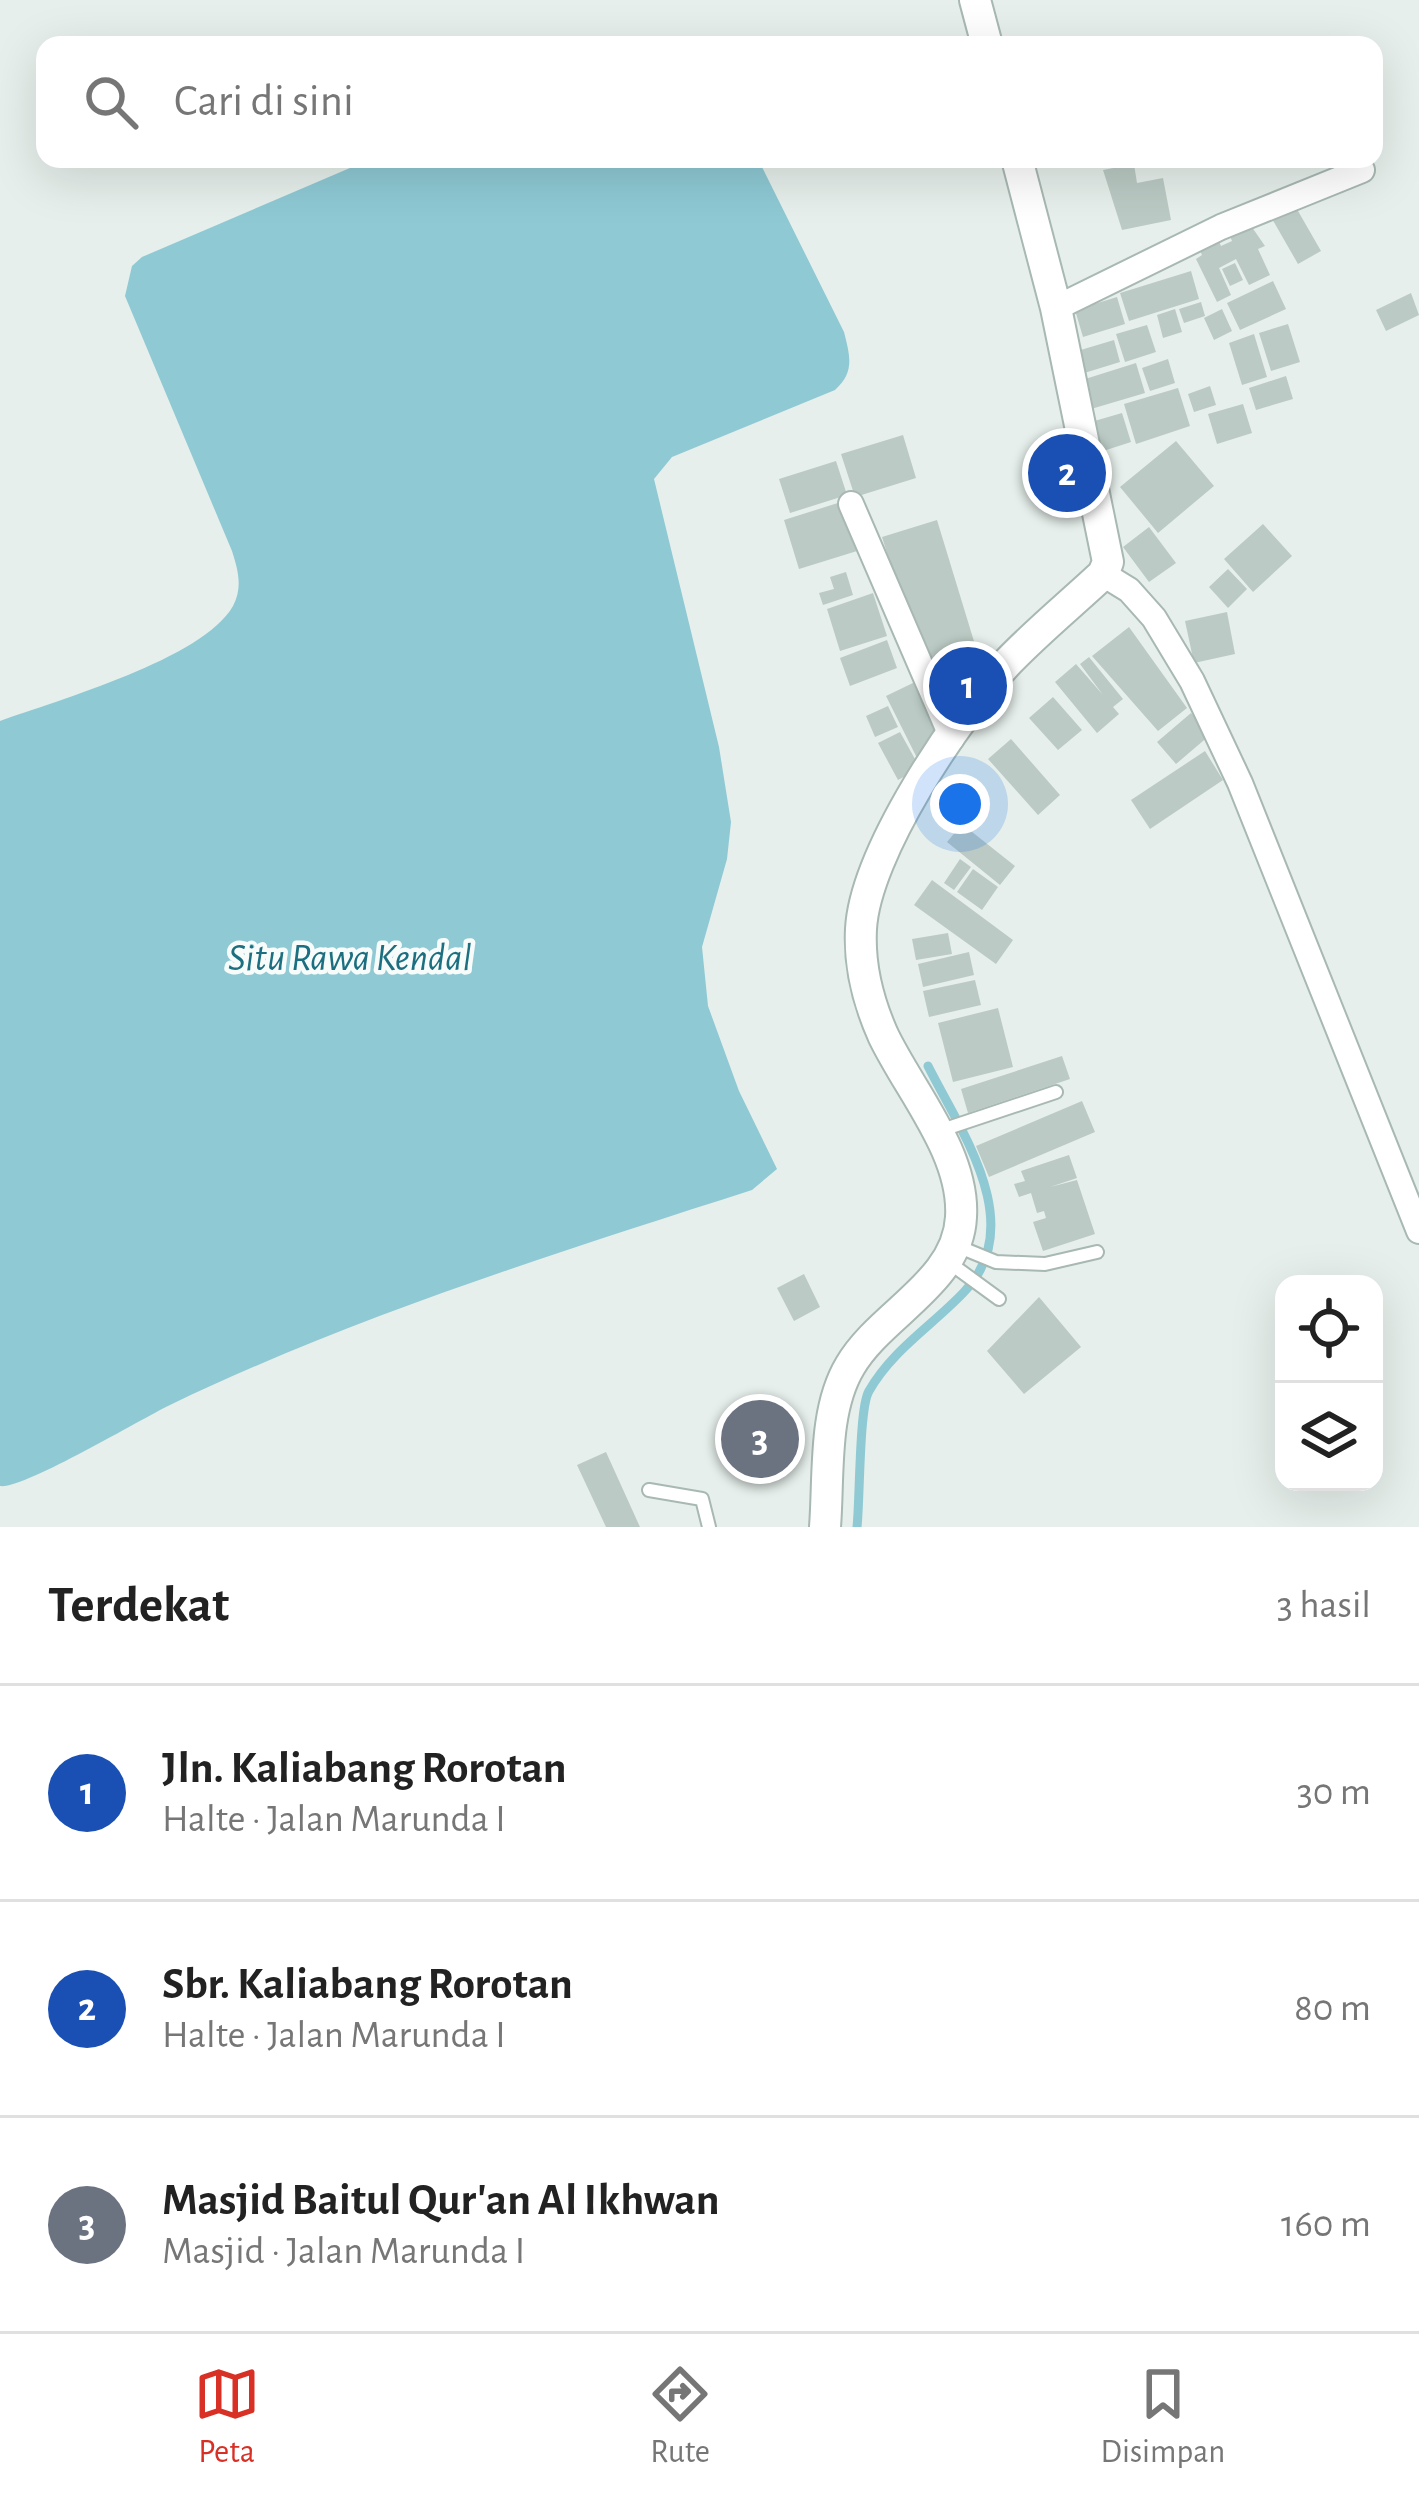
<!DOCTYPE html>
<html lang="id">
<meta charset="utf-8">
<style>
body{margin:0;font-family:"Alegreya Sans",sans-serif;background:#f2f2f2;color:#222}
.controls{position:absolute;right:36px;bottom:36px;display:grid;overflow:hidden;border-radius:24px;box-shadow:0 12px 48px #0002}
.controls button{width:108px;height:108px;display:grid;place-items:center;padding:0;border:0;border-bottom:3px solid #e0e0e0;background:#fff;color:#222;font:60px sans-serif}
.you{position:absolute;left:960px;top:804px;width:42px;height:42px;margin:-30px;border:9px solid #fff;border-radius:50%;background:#1a73e8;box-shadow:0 0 0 18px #1a73e833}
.badge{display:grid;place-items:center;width:78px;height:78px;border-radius:50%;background:#d93025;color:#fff;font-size:39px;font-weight:700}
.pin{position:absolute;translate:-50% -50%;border:6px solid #fff;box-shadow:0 3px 12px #0006}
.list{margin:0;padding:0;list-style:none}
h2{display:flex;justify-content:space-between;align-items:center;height:156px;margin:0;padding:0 48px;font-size:51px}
h2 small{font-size:39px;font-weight:400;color:#767676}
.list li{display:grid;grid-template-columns:78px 1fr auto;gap:36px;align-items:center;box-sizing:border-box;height:216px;padding:0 48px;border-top:3px solid #e0e0e0}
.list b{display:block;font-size:45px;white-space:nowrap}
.list p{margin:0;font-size:39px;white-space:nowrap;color:#767676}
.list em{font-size:39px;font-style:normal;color:#767676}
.icon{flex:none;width:66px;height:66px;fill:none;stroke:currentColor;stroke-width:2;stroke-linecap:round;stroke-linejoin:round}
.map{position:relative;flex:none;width:1419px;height:1527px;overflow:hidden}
.search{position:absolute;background:#fff;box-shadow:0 12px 48px #0002;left:36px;right:36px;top:36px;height:132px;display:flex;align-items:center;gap:30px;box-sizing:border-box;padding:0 42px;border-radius:24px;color:#767676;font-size:45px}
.sheet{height:804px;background:#fff}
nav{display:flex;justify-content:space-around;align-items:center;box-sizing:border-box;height:168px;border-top:3px solid #e0e0e0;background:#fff;font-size:33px;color:#767676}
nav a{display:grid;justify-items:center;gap:6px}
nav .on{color:#d93025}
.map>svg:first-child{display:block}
.water{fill:#8ec9d4}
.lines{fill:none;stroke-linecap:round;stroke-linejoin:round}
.stream{stroke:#8ec9d4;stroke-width:9}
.building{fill:#bbcac4}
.service-casing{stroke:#a8b8b2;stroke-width:16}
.minor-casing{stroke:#a8b8b2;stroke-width:28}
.tertiary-casing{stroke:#a8b8b2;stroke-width:34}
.service{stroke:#fff;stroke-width:12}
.minor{stroke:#fff;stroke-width:24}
.tertiary{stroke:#fff;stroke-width:30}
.labels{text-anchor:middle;stroke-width:9;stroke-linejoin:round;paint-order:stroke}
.water-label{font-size:39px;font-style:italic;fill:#1c6f80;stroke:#f7fbf9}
</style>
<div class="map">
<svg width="1419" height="1527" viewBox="0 0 1419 1527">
<rect width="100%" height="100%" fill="#e6efeb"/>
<path class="water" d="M371,159H758L844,332C850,356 855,372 835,390L672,457L654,479L719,747L731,822L727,859L702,947L708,1006L739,1091L777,1169L752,1190C559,1252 352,1317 170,1405C139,1420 22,1490 0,1486V721C58,700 203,659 233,606C243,587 238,570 232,551L125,296L132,266L142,257Z"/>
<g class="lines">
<path class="stream" d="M857,1527C860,1501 859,1407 869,1391C892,1350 933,1325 964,1292C1029,1225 960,1130 928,1066"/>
</g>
<path class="building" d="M1134,164L1137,183L1163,178L1171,220L1122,230L1103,170Z
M1294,204L1321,251L1298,264L1271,217Z
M1247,220L1265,246L1258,249L1270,275L1249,285L1236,259L1219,268L1231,295L1217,302L1196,259L1202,255L1198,246L1217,237L1221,246L1232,241L1227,229Z
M1235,263L1243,280L1230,286L1222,269Z
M1191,271L1199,299L1129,321L1120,293Z
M1273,281L1286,309L1240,330L1227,303Z
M1411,293L1419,315L1386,331L1376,310Z
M1117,297L1125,324L1083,337L1075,310Z
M1201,302L1205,316L1184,323L1179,309Z
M1175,309L1182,332L1163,338L1157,315Z
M1222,309L1232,331L1214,340L1204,318Z
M1288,324L1300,362L1271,371L1259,333Z
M1147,325L1156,352L1125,362L1116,334Z
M1254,334L1267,377L1242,385L1229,343Z
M1114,340L1120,362L1081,374L1074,352Z
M1168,359L1175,383L1150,391L1142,368Z
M1136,363L1145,393L1091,409L1082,380Z
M1286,376L1293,399L1256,410L1249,388Z
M1210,386L1216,405L1194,412L1188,394Z
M1178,388L1190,426L1136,444L1124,404Z
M1243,404L1252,433L1217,444L1208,414Z
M1122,413L1131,442L1094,454L1084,424Z
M903,435L916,478L855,497L841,454Z
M1176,441L1214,486L1158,533L1120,487Z
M836,461L847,495L790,513L779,479Z
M841,502L857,551L799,569L784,520Z
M937,520L976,648L922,665L882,537Z
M1263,524L1292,556L1253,592L1224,559Z
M1149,527L1176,563L1149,582L1123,547Z
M1228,569L1247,589L1228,608L1209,587Z
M846,572L853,595L823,605L819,593L834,589L830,577Z
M873,593L887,636L840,651L827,609Z
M1227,612L1235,654L1194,663L1185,621Z
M1129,627L1187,708L1158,731L1092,656Z
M887,640L897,668L850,686L840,658Z
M1089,657L1123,699L1113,707L1119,714L1097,733L1055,682L1076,664L1103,695L1080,664Z
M915,682L945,744L917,758L886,696Z
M1053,697L1082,730L1058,750L1029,718Z
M888,706L898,727L875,737L866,716Z
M1191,713L1210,735L1176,764L1157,742Z
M900,732L920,768L898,780L878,743Z
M1011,739L1060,795L1038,815L988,759Z
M1205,751L1223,780L1150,829L1131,800Z
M962,824L1015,866L1000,885L947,842Z
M960,859L971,867L954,890L944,883Z
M973,869L998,887L982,910L957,892Z
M932,880L1013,940L996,964L914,905Z
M948,933L952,954L916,960L912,939Z
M969,952L974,975L923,987L918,964Z
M975,980L981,1005L929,1017L923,991Z
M998,1008L1013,1067L953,1082L938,1023Z
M1062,1056L1070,1079L968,1113L961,1089Z
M1082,1101L1095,1132L989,1177L976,1146Z
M1069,1155L1077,1178L1050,1187L1077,1180L1095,1234L1043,1251L1033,1222L1046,1218L1044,1211L1037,1213L1031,1193L1019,1197L1014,1184L1025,1181L1021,1171Z
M804,1274L820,1307L794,1321L777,1288Z
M1039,1297L1081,1347L1024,1394L987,1351Z
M739,1400L798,1416L781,1479L723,1463Z
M606,1452L640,1527H606L577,1465Z"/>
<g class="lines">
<g class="service-casing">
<path id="service" d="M936,1132L1056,1092
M957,1246L996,1262L1045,1264L1097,1252
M947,1261L999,1299
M649,1490L702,1499L709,1527"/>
</g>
<g class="minor-casing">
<path id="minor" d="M1056,308L1221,227L1362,170
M851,504L952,738
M1103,574L1129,590L1154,618L1192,681L1240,783L1419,1231"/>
</g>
<g class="tertiary-casing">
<path id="tertiary" d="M975,0L987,45
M825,1527C829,1476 823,1411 850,1366C880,1314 958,1283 961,1217C965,1153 909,1090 883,1035C868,1001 859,966 861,929C865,853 957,716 1009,661C1039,630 1072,603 1103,574L1108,562L1056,308L1017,159"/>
</g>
<use href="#service" class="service"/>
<use href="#minor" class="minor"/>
<use href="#tertiary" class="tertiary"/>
</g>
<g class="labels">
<g class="water-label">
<text x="350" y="970">Situ Rawa Kendal</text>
</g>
</g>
</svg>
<div class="controls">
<button><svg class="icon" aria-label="locate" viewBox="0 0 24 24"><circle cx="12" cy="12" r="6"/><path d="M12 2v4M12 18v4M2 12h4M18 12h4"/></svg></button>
<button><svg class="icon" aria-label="layers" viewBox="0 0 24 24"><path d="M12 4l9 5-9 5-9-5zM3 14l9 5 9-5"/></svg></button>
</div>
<div class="you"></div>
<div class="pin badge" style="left:968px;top:686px;background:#1a4fb4">1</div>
<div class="pin badge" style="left:1067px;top:473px;background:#1a4fb4">2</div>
<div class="pin badge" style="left:760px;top:1439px;background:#6b7280">3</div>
<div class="search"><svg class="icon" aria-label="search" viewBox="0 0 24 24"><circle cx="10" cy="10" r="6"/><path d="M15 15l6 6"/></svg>Cari di sini</div>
</div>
<section class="sheet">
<h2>Terdekat<small>3 hasil</small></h2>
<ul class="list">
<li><span class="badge" style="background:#1a4fb4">1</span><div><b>Jln. Kaliabang Rorotan</b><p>Halte · Jalan Marunda I</p></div><em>30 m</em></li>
<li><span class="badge" style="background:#1a4fb4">2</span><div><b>Sbr. Kaliabang Rorotan</b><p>Halte · Jalan Marunda I</p></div><em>80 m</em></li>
<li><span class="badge" style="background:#6b7280">3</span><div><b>Masjid Baitul Qur'an Al Ikhwan</b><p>Masjid · Jalan Marunda I</p></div><em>160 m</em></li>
</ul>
</section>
<nav>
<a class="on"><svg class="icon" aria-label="map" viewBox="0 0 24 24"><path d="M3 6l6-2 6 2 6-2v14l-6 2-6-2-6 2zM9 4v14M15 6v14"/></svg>Peta</a>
<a><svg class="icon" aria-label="directions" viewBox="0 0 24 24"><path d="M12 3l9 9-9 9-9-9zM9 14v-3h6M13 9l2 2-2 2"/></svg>Rute</a>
<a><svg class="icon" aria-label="saved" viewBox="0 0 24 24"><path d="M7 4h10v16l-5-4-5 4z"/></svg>Disimpan</a>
</nav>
